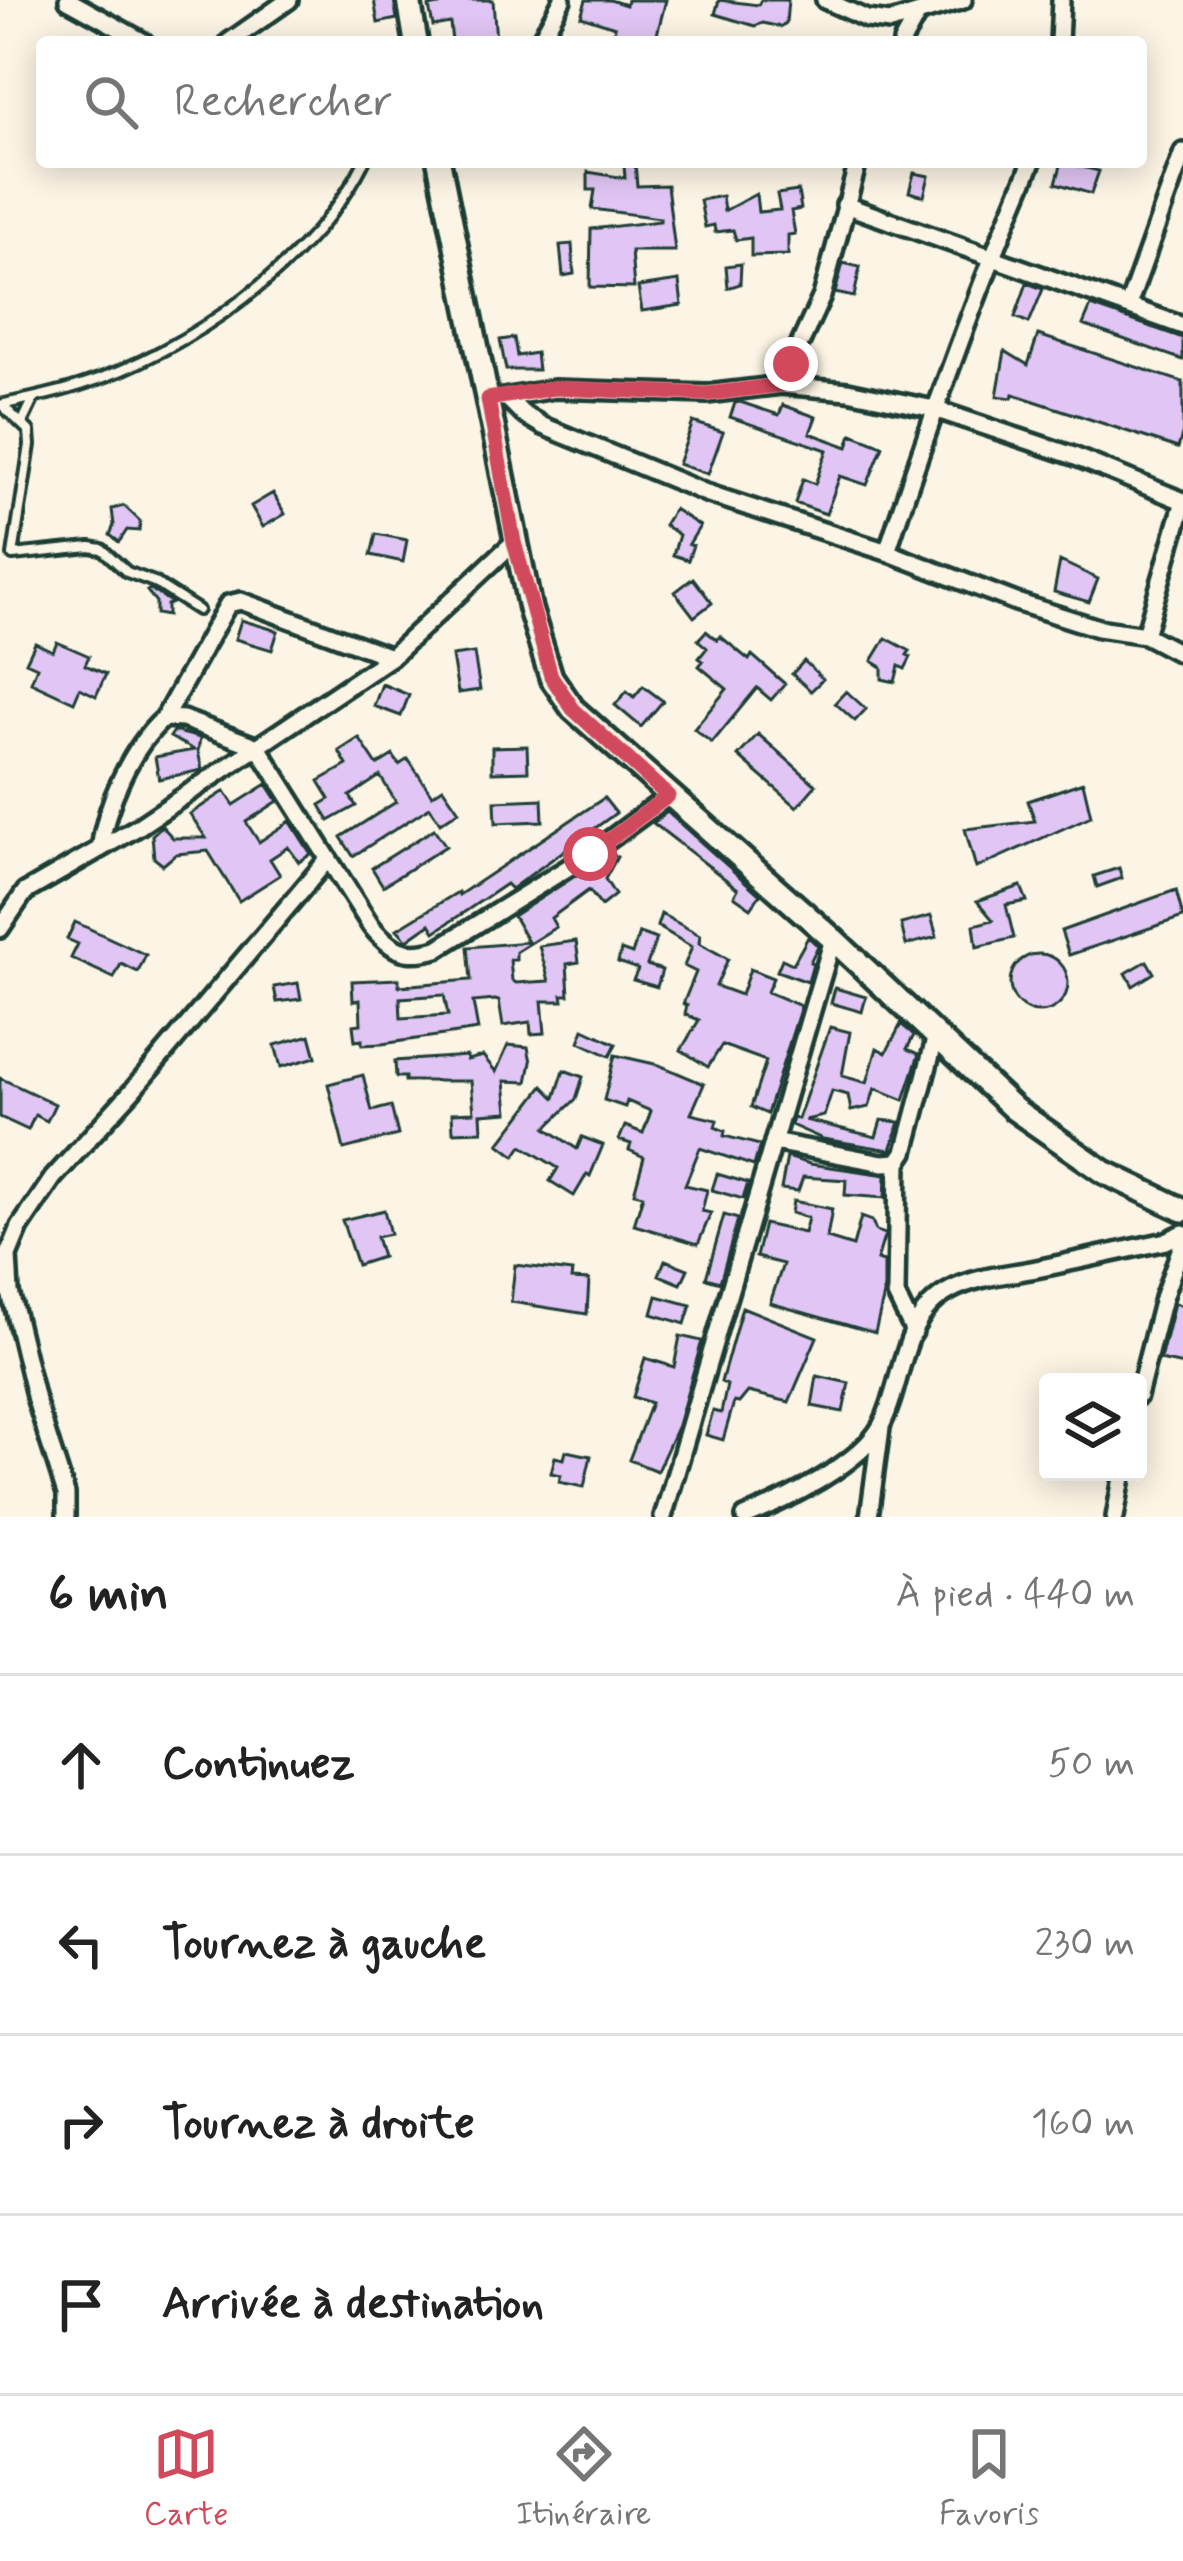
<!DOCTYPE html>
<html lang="fr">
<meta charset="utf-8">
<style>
body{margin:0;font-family:Mynerve,sans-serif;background:#f2f2f2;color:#222}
.controls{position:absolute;right:36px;bottom:36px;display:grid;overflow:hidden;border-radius:12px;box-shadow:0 6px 30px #0003}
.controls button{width:108px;height:108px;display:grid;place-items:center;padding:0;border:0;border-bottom:3px solid #e0e0e0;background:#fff;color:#222;font:60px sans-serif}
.stop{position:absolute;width:36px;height:36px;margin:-27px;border:9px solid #d1495b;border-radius:50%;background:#fff}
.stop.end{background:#d1495b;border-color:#fff;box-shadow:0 3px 12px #0008}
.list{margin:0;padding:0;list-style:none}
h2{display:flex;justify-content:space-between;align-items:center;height:156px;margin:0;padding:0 48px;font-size:51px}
h2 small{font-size:39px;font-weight:400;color:#767676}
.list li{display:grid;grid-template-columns:78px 1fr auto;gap:36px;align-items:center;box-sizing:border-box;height:180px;padding:0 48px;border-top:3px solid #e0e0e0}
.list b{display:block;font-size:45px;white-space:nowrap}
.list em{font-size:39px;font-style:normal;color:#767676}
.icon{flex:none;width:66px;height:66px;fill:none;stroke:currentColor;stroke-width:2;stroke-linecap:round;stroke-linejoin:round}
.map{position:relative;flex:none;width:1183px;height:1517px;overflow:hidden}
.search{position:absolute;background:#fff;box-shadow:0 6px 30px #0003;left:36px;right:36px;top:36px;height:132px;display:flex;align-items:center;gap:30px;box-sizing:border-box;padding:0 42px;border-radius:12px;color:#767676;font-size:45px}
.sheet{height:876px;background:#fff}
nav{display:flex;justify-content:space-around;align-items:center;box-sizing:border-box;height:168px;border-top:3px solid #e0e0e0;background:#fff;font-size:33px;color:#767676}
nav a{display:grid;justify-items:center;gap:6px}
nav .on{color:#d1495b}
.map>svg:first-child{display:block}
.building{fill:#e1c6f5;stroke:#1f3d34;stroke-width:3;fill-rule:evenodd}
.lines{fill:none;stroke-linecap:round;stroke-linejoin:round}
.lane-casing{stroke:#1f3d34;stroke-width:16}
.street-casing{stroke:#1f3d34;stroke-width:24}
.secondary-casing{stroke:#1f3d34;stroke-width:30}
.lane{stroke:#fcf5e5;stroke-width:8}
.street{stroke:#fcf5e5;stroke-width:15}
.secondary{stroke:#fcf5e5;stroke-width:21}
.route{stroke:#d1495b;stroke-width:15}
</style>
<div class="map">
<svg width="1183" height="1517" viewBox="0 0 1183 1517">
<rect width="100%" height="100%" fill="#fcf5e5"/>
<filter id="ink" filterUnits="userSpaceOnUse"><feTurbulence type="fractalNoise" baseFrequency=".00833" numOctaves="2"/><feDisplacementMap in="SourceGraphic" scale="24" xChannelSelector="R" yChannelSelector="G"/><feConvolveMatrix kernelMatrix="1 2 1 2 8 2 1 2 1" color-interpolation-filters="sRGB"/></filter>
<g filter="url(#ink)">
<path class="building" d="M374,0H394L397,19L378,23Z
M442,0H493L496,41L452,42L450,23L433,26L429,7L443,4Z
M586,0H610L626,5L627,0H666L655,42H611L615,27L581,16Z
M719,0L758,5L761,0H788L786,23L781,27L763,23L755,26L715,14Z
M1062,162L1099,171L1091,194L1056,183Z
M635,163L637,186L667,185L675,251H631L634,288L590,287L591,229L660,221V218L592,209L595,190H588V172L625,178L624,165Z
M914,173L929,176L924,196L909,192Z
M798,191L801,209L791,211L795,234L788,235V255L751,256V238L736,240L733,230L715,232L714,225L705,227L700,200L722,196L724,211L756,194L758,212L780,210L777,194Z
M572,244L574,274L563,276L560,245Z
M843,263L860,267L854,297L835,293Z
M741,264L740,284L728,288L726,266Z
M679,281L682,305L642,311L638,287Z
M1027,283L1043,289L1029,323L1015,317Z
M1091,306L1183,338V360L1083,325Z
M1038,335L1183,382V432L1178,448L1013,394L1012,398L997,396L1005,351L1028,365Z
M514,338L517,356L536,353L538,370H506L500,340Z
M740,402L779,415L783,405L816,417L810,433L848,447L852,434L883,446L867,485L840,476L826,514L795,503L803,479L815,484L827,450L730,417L735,403Z
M693,422L723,432L708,474L678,464Z
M273,493L285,514L263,527L251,506Z
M124,506L140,521L139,531L127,530L119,542L110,535L114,525L112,509Z
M674,509L700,526L689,544L693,545L688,560L673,555L679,535L664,525Z
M376,534L407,540L403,562L371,555Z
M1060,561L1098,579L1089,602L1054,592Z
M693,578L712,603L694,617L675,592Z
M150,589L172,603L167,605V616L156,614V602L147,591Z
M241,620L278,631L272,650L235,639Z
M706,631L717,640L720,636L749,660L752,655L785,684L771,700L757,688L712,743L694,729L727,689L699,666L703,661L699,658L707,648L698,640Z
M886,638L910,651L907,655L911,657L905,669L899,666L895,682L882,679V667L872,661Z
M57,642L89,656L85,665L106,674L96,696L80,688L74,702L31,682L37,667L26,662L35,643L53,651Z
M474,653L480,690L458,693L452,656Z
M804,661L823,679L811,691L792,674Z
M382,684L409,695L401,716L374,706Z
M643,686L663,701L641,727L615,705L627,691L634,697Z
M846,691L866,709L855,721L835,703Z
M174,731L200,738L198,751L202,770L159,779L155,757L194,750L170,737Z
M758,734L816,785L797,807L738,756Z
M359,738L377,765L393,755L399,765L408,759L432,795L443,788L459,811L440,823L430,807L353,856L341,837L396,802L380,776L350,796L356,806L329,821L320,805L330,799L319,781L347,765L339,751Z
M527,746L528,771L492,772V747Z
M1083,782L1091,816L976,868L965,829L1035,821L1028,801Z
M267,784L278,801L246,822L259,842L290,821L311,854L299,862L288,847L270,859L280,875L239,901L208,851L176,854L163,865L154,858L152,835L162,826L173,838H206L190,814L225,791L234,805Z
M604,798L616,813L511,889L506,884L435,932L430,924L407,940L397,929L458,892L459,895Z
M542,799L543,821L496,823L495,801Z
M667,812L760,895L751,908L734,896L738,889L653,823Z
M434,829L446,846L383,886L372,868Z
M611,853L617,857L605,879L615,895L601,906L589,890L551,918L556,927L516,952V960H510L512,980L516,983L549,981L539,946L576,941L579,962L567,964L569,995H562L563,1001H542L545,1033L531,1034L530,1022L503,1026L499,1001L495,1000L473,1002L478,1030L382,1044L362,1045V1040L355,1041L353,1025L361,1024L360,1000L353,1001L352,981L399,979V986L471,980L468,947L528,942L513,916ZM444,995L448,1015L401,1018L400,998Z
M1119,868L1122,878L1097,887L1094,876Z
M1021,886L1027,901L1006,905L1014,938L977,947L974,925L993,920L977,901Z
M1176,890L1183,917L1069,955L1061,931Z
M661,914L700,935L699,943L728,959L716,986L741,995L750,969L773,978L767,992L801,1006L767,1114L751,1107L766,1061L722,1045L708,1067L681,1050L699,1020L685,1014L687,1005L683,1004L696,972L684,966L692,947L657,926Z
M931,916L937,937L906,945L901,924Z
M75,922L146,955L138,972L121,964L114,978L71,958L78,944L67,939Z
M639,933L656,939L647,965L662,970L657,987L633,980L638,969L618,962L621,950L632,954Z
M808,937L818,946L810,962L813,964L808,982L777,971L782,959L793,964Z
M1010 983a29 29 0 1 1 58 0a29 29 0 1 1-58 0Z
M1147,961L1154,973L1133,986L1126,973Z
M298,983L301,999L277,1002L274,987Z
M835,988L866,997L862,1012L831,1003Z
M901,1024L914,1035L907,1049L919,1054L904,1100L875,1088L869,1107L851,1111L848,1095L832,1091L824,1116L805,1120L876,1137L881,1120L900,1122L891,1150L823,1139L791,1125L793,1118L798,1119L830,1027L850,1032L842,1076L867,1083L877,1048L886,1053Z
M584,1029L616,1044L610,1056L579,1042Z
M310,1035L316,1057L281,1067L275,1045Z
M508,1045L528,1047L531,1062L527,1082L505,1081L508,1112L481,1114L482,1131L453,1132L452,1113L474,1112L471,1081H405V1077H396L395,1061L467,1056V1060L483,1056L496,1072Z
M615,1055L659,1065L704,1084L691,1114L717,1120L715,1127L725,1131L724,1136L760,1145L754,1166L700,1148L685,1185L707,1190L702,1211L711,1213L698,1244L634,1225L643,1195L634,1193L644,1157L629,1150L631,1144L619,1140L625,1126L643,1133L651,1111L627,1101L625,1107L604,1100Z
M564,1070L583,1077L576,1099L546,1128L577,1149L582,1137L603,1145L590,1176L587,1174L574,1196L550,1181L558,1168L522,1146L515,1156L499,1144L543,1086L555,1098Z
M363,1075L372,1111L391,1106L398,1135L344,1149L328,1084Z
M0,1078L55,1104L47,1121L35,1115L28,1130L0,1117Z
M787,1157L810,1164L886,1175L885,1198L845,1195L846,1180L803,1177L798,1191L781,1189Z
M717,1174L748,1183L743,1199L712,1190Z
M793,1201L832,1209L827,1238L853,1246L861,1217L872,1221L876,1231L885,1234L877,1260L884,1262V1295L875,1333L770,1303L783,1264L756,1257L764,1224L804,1233L808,1218L791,1213Z
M384,1210L390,1234L376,1237L382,1257L357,1265L342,1220Z
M724,1215L738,1219L720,1282L706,1278Z
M665,1260L688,1269L681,1284L659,1275Z
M515,1265L572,1272L571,1279L589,1280L587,1314L511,1302Z
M657,1296L691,1305L685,1324L652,1314Z
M1174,1303L1183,1306V1365L1160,1360Z
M742,1307L817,1337L789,1402L748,1392L739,1403L734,1402L723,1440L706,1435L713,1411L721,1413L727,1385L721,1382Z
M680,1336L702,1341L678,1425L657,1471L629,1460L651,1403L633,1397L645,1358L674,1367Z
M817,1376L849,1383L843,1412L812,1406Z
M566,1451L591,1456L584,1487L559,1482L561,1475L551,1473L555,1457L564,1459Z"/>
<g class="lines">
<g class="lane-casing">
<path id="lane" d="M0,405C27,399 54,394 81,385C187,352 313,263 364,162
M3,406L29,431L30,445L13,555L90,547L102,549L127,572L154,582L198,610
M22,423L34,398"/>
</g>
<g class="street-casing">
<path id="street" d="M68,0L144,42
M825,0L867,19L890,22L963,0
M229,42L289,0
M539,42L562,0
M902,42L916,17
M1059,42L1061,0
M845,205L1183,326
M1128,306L1183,152
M781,385L822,296L858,162
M503,398L554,389L707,394L781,385L848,391L934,409L1071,455L1183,501
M507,398L523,414L543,426L706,493L887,552L1016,602L1098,628L1145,635L1183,655
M887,552C930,420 977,290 1032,162
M1145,635L1183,504
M164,718L228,604L241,601L391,657
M100,849C106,804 130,749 164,718L183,719L258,747L371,926C392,951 405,958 437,949L590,854L669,796
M0,929L25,892L138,827L391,657L514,542
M773,1142L883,1163L898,1162L905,1152L936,1036
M898,1162L896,1295L914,1332
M1138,1396L1163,1298L1183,1242
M66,1517V1494L36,1400L10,1292L8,1256L20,1227L53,1178L132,1091L328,859
M663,1517L833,939
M745,1517C785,1501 861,1463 881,1426C905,1381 899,1317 951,1290C975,1277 1004,1275 1031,1270C1076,1261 1121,1251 1166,1241L1183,1233
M869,1517L881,1428
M1115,1517L1123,1472"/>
</g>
<g class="secondary-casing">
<path id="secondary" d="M409,0L416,42
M439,162L530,609L551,677L573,709L833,939L1014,1109L1104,1172L1183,1210"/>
</g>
<use href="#lane" class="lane"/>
<use href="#street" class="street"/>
<use href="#secondary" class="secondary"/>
</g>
</g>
<g class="lines" filter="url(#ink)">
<path class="route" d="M590,854L668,796L573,709L551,676L514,542L488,399L554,388L707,394L781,385L791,364"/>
</g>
</svg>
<div class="controls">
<button><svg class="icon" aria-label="layers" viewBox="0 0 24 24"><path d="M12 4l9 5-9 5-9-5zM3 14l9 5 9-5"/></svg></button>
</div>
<div class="stop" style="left:590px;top:854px"></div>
<div class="stop end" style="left:791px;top:364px"></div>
<div class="search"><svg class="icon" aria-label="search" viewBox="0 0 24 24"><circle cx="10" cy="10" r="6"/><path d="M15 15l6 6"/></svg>Rechercher</div>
</div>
<section class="sheet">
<h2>6 min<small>À pied · 440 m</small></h2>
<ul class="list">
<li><svg class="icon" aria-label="ahead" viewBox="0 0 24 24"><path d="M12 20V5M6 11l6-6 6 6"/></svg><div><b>Continuez</b></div><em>50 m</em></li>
<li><svg class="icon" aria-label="left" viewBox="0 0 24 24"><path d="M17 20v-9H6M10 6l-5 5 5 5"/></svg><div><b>Tournez à gauche</b></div><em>230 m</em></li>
<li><svg class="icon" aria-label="right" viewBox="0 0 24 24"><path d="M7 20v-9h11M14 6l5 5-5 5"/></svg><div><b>Tournez à droite</b></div><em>160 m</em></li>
<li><svg class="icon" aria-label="arrive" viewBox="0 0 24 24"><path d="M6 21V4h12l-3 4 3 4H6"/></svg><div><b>Arrivée à destination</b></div></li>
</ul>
</section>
<nav>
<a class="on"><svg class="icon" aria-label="map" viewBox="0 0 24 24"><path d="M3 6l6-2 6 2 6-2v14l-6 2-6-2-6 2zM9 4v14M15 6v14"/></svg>Carte</a>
<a><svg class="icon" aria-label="directions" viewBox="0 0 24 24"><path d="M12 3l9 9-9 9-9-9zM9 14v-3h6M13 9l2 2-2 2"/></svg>Itinéraire</a>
<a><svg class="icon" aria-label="saved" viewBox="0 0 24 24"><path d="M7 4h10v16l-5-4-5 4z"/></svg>Favoris</a>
</nav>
